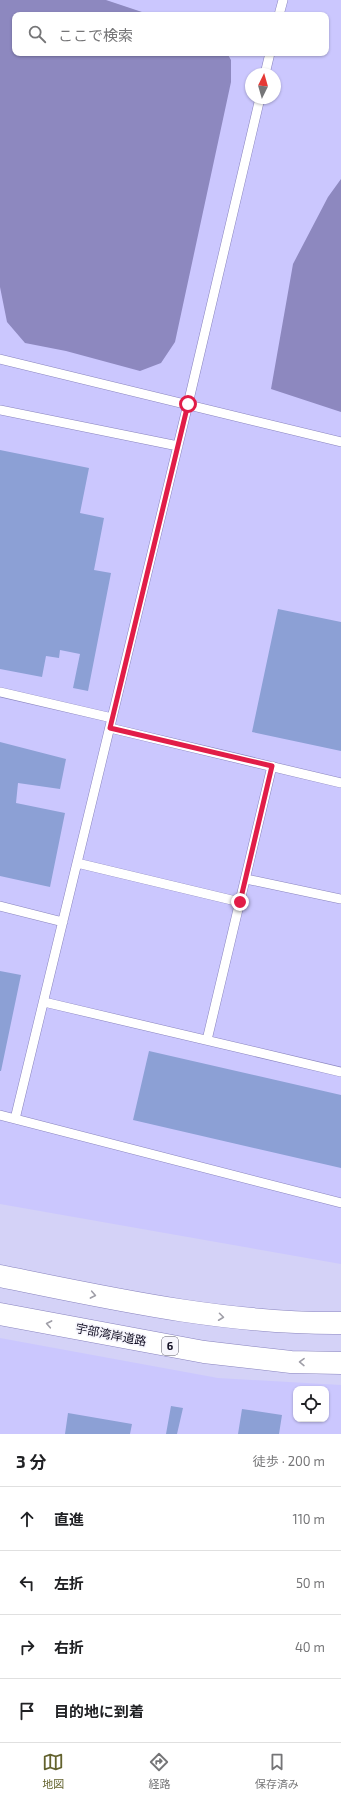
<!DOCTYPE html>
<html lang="ja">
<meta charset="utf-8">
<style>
body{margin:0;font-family:"Exo 2","Noto Sans JP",sans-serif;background:#f2f2f2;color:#202124}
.controls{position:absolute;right:12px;bottom:12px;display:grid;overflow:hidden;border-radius:8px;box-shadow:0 1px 3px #0004}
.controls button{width:36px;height:36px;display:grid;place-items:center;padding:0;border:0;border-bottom:1px solid #e0e0e0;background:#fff;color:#202124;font:20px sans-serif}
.compass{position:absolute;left:245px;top:68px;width:36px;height:36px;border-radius:50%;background:#fff;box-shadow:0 1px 3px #0004;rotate:5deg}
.stop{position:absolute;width:12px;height:12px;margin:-9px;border:3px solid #e11d48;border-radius:50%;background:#fff}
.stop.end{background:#e11d48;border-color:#fff;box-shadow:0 1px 4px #0008}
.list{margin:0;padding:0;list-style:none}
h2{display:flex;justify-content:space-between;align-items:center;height:52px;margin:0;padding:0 16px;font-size:17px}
h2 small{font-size:13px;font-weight:400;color:#757577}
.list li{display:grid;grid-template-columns:26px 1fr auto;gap:12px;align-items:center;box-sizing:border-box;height:64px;padding:0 16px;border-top:1px solid #e0e0e0}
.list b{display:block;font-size:15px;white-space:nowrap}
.list em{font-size:13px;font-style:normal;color:#757577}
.icon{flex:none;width:22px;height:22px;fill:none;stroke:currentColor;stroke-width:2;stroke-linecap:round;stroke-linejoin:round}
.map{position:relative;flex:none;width:341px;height:1434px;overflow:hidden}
.search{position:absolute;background:#fff;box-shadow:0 1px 3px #0004;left:12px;right:12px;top:12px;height:44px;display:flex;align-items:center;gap:10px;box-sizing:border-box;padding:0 14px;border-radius:8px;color:#757577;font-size:15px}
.sheet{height:308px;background:#fff}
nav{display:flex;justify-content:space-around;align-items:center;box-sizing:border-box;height:56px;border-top:1px solid #e0e0e0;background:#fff;font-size:11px;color:#757577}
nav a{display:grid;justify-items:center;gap:2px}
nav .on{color:#63622e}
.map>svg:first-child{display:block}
.built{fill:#cbc7fe;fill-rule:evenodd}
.water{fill:#8d88bf}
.building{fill:#8ca0d5}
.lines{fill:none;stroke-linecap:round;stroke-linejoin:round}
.service-casing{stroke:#8984be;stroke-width:10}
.motorway-casing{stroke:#8984be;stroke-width:23}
.service{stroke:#fff;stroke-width:9}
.motorway{stroke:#fff;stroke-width:22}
.oneway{stroke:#9f9ea7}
.route{stroke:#e11d48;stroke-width:5}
.labels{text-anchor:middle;stroke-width:3.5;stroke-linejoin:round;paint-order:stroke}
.shield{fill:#f7f6fd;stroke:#555364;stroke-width:1}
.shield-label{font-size:11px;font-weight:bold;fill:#100d22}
.street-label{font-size:12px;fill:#100d22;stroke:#f7f6fd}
</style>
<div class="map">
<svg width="341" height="1434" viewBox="0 0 341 1434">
<rect width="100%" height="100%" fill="#d4d2f7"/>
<path class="built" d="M0,0H341V1264L0,1204ZM15,15H326V53H15ZM251,74H275V98H251Z
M0,1338L218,1378L341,1385V1434H0ZM296,1389H326V1419H296Z"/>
<path class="water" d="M0,0H106L151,15H15V53H227L231,60V82L175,342L161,363L140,371L66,351L25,343L7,322L0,287Z
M341,179V412L271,389L293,264L328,197Z"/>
<path class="building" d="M0,450L89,468L80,513L104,518L94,570L111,573L88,691L73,688L80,654L60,650L59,658L46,656L42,677L0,669Z
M278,609L341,622V751L252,732Z
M0,742L66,759L60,789L18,783L16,803L65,813L50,887L0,876Z
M0,971L21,975L1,1071H0Z
M149,1051L341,1095V1168L133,1120Z
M171,1406L183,1408L177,1434H166Z
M242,1409L282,1415L279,1434H238Z
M68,1413L132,1424L130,1434H65Z"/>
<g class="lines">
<g class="service-casing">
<path id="service" d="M279,15L283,0
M265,74L270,53
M0,359L341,442
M0,410L178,446
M0,692L112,718
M110,728L341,783
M77,863L240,902
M246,879L341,899
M0,906L63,922
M44,1002L341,1072
M207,1040L272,766
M0,1115L341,1203
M15,1119L188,404L260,98"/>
</g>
<g class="motorway-casing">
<path id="motorway" d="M0,1276C113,1299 225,1324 341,1323
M0,1314L204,1352L291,1362L341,1363"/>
</g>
<use href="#service" class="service"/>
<use href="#motorway" class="motorway"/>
</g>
<defs><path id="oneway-chevron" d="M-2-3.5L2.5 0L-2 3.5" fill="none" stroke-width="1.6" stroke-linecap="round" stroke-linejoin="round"/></defs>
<g class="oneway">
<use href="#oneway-chevron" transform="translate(93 1295) rotate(11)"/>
<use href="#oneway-chevron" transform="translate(221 1317) rotate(7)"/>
<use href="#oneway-chevron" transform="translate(49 1324) rotate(-169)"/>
<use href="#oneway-chevron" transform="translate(302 1362) rotate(-179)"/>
</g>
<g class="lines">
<path class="route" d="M188,404L110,728L272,766L240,902"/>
</g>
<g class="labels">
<rect class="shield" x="162" y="1337" width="16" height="18" rx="3"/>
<g class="shield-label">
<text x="170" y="1350">6</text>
</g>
<g class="street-label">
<text transform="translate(111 1335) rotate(11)" y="4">宇部湾岸道路</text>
</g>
</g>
</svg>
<div class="controls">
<button><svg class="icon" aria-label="locate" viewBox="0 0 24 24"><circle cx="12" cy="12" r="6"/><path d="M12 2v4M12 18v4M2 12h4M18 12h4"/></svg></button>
</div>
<svg class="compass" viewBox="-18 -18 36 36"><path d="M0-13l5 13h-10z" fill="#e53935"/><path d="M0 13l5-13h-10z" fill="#757577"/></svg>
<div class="stop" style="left:188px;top:404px"></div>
<div class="stop end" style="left:240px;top:902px"></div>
<div class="search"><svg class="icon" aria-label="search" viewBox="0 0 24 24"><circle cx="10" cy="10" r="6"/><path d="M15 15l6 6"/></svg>ここで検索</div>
</div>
<section class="sheet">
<h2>3 分<small>徒歩 · 200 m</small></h2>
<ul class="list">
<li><svg class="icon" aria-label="ahead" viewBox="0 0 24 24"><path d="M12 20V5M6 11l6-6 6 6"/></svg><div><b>直進</b></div><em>110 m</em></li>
<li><svg class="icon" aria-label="left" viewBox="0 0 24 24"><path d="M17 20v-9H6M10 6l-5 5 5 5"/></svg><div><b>左折</b></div><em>50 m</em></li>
<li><svg class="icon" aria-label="right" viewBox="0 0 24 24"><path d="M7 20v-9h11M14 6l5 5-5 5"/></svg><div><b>右折</b></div><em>40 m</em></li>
<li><svg class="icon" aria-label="arrive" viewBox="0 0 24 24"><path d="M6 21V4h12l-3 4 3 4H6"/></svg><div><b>目的地に到着</b></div></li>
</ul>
</section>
<nav>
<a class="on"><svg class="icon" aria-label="map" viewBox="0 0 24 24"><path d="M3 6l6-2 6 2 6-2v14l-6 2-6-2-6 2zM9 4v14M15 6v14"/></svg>地図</a>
<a><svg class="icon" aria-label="directions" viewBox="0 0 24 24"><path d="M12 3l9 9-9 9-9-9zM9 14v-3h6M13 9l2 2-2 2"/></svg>経路</a>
<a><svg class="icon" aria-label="saved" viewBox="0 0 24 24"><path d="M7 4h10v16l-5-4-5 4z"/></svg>保存済み</a>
</nav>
